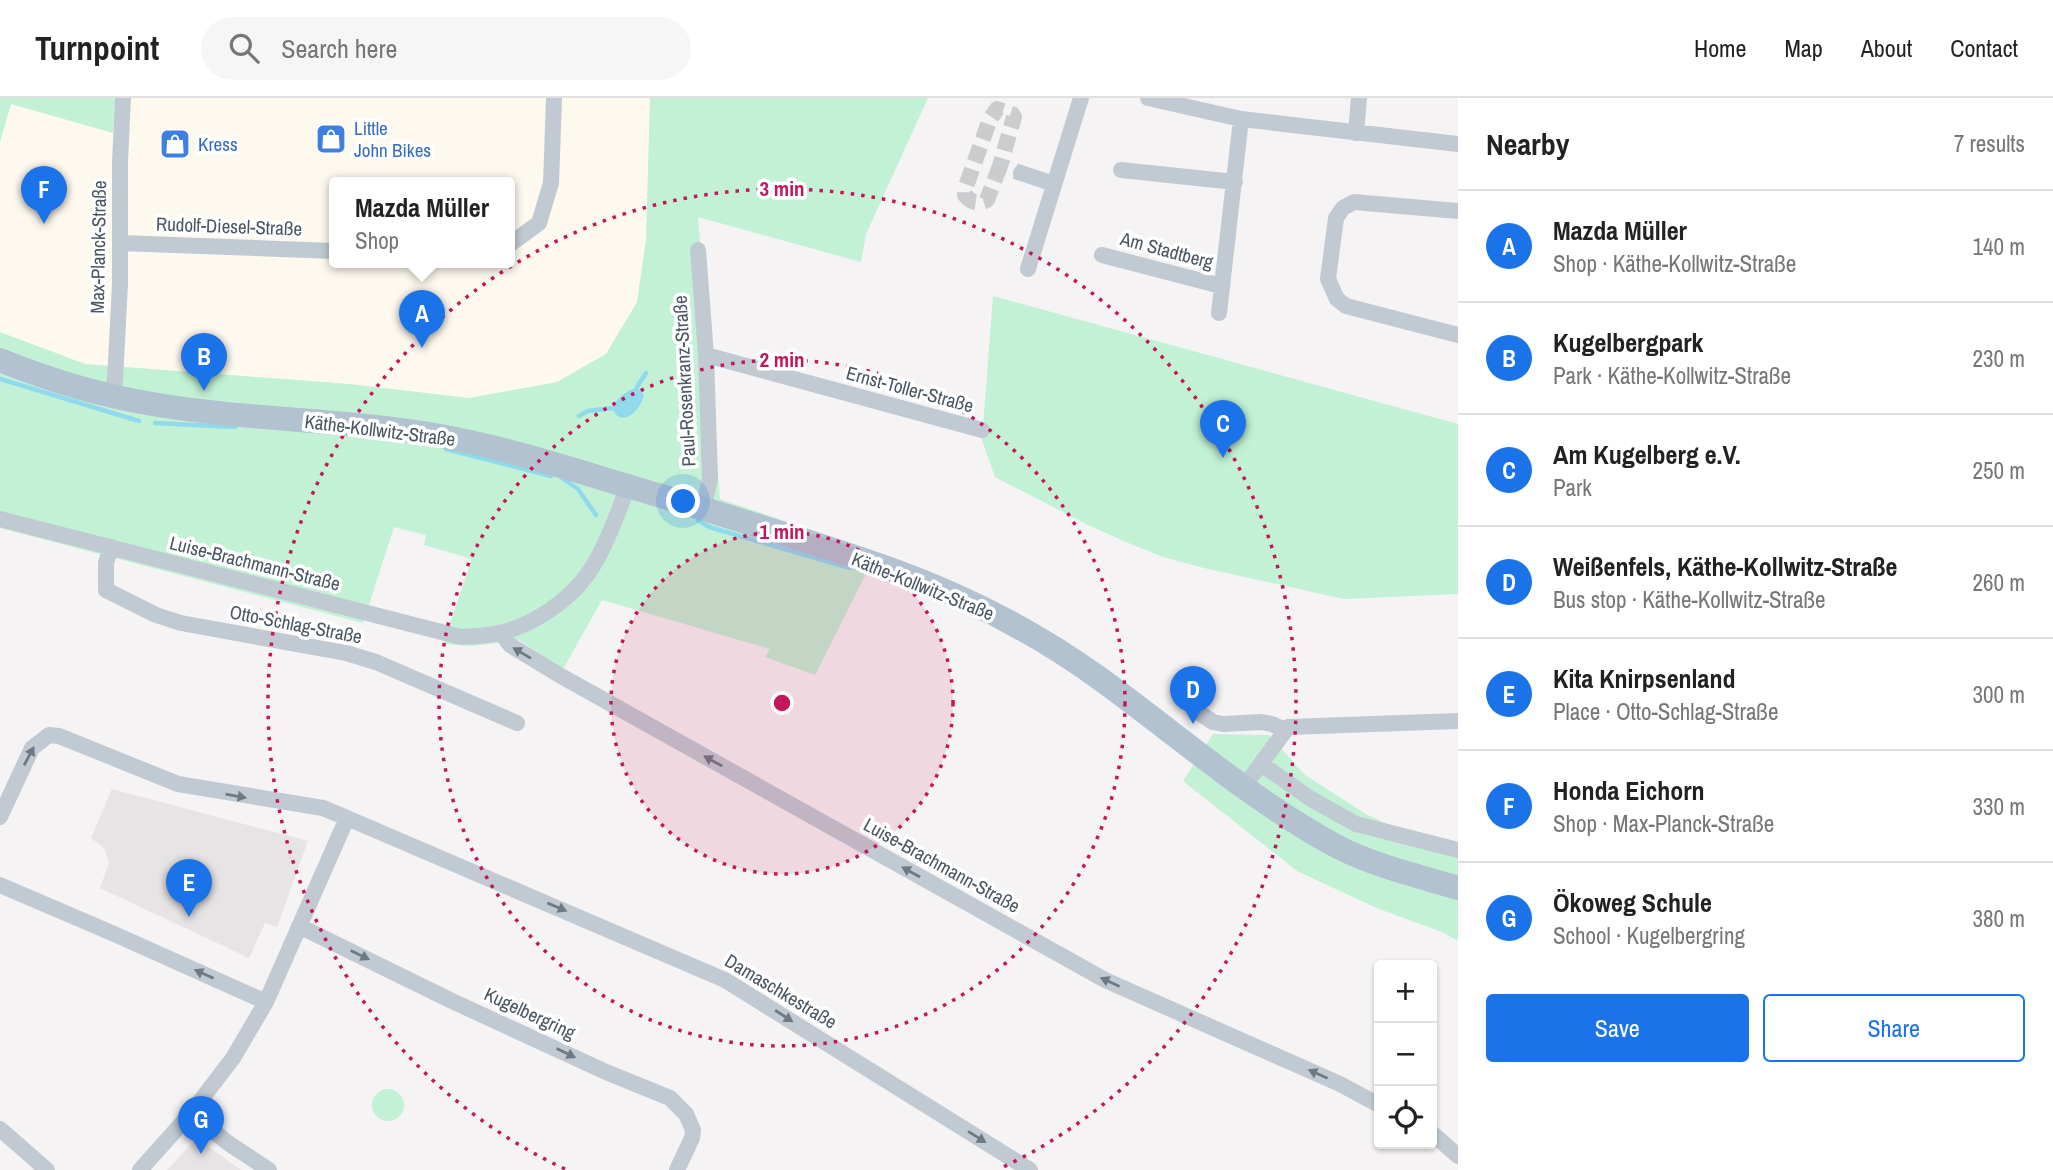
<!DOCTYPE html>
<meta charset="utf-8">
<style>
body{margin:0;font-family:"Archivo Narrow",sans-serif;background:#f6f6f6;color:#222}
.controls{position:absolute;right:21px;bottom:21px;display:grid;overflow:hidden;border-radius:7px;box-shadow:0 2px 5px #0004}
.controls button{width:63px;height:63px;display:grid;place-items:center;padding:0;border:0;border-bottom:2px solid #e0e0e0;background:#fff;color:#222;font:35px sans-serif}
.you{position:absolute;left:684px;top:404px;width:24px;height:24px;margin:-18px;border:5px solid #fff;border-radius:50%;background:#1a73e8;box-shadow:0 0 0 10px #1a73e833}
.badge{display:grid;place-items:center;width:46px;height:46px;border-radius:50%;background:#1a73e8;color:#fff;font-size:23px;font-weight:700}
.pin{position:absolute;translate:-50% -58px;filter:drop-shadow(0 2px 4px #0008)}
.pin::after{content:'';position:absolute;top:37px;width:24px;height:21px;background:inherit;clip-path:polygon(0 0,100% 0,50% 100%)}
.popup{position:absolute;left:329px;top:79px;width:186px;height:91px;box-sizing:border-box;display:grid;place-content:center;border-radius:7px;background:#fff;filter:drop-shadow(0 2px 5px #0005);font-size:23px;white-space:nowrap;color:#767676}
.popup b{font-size:26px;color:#222}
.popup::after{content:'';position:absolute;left:50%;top:100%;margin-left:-14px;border:14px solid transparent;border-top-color:#fff}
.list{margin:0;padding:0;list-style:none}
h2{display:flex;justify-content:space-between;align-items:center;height:91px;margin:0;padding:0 28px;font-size:30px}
h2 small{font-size:23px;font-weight:400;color:#767676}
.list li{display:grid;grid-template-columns:46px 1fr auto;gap:21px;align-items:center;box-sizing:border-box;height:112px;padding:0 28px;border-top:2px solid #e0e0e0}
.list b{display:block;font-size:26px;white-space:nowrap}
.list p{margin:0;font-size:23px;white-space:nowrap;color:#767676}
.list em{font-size:23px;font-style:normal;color:#767676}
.actions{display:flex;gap:14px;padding:21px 28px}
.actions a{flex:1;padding:16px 0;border:2px solid #1a73e8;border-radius:7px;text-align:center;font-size:24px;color:#1a73e8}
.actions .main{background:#1a73e8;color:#fff}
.icon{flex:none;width:38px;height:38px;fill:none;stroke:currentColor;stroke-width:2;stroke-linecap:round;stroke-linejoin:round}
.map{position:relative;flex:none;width:1458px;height:1072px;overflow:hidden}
header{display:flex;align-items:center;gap:42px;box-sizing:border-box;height:98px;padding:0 35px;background:#fff;border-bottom:2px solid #e0e0e0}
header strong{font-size:33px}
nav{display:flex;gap:38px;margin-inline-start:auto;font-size:24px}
.search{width:490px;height:63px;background:#f6f6f6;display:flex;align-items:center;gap:18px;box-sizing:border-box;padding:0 24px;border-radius:38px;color:#767676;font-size:26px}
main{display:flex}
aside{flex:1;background:#fff}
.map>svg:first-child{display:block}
.commercial{fill:#fdf9ef;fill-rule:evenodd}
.education{fill:#e6e4e5}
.green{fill:#c3f1d5}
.water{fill:#90daee}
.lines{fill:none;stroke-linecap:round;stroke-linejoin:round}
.stream{stroke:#90daee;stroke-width:4.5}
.minor-tunnel{stroke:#caccce;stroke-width:16;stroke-dasharray:16 8;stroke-linecap:butt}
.minor{stroke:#c1cad2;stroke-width:16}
.primary{stroke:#b3c2d1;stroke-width:24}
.oneway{fill:#6e7983}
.ring{fill:none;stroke:#c2185b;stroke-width:3.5;stroke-dasharray:3.5 7}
.labels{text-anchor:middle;stroke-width:7;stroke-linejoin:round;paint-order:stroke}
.shop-label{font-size:19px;fill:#366cbe;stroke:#fff;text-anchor:start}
.street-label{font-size:19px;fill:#4a5661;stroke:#fff}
.centre{fill:#c2185b;stroke:#fff;stroke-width:3.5}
.ring-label{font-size:21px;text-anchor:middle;font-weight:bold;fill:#c2185b;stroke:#fff;stroke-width:7;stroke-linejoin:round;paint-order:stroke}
</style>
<header>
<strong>Turnpoint</strong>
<div class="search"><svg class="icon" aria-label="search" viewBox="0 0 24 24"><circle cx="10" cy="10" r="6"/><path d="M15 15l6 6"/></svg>Search here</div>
<nav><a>Home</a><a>Map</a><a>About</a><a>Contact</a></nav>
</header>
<main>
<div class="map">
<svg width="1458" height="1072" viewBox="0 0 1458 1072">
<rect width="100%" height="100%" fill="#f5f3f3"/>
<path class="commercial" d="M115,0H650L646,142L637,204L606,256L557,284L469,300L349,286L85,266L0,234V44L11,6L113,35ZM334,84H509V164H334Z"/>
<path class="education" d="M112,691L308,743L277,829L265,825L249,860L100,790L109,765L104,750L91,740Z
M197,1040L241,1072H167Z"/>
<path class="green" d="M0,0H115L113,35L11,6L0,44Z
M650,0H928L866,136L861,164L698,119L720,401L877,454L815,577L765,559L770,551L602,502L563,571L519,542L473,548L443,546L472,461L424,447L426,437L394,429L363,525L0,430V234L85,266L349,286L469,300L557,284L606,256L637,204L646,142Z
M993,198L1458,326V496L1344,501L1204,470L1163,459L1126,444L1086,426L995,379L982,342Z
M1213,636L1269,637L1305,677L1366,716L1428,746L1458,754V843L1442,834L1379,811L1297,773L1183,683Z
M372 1007a16 16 0 1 1 32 0a16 16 0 1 1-32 0Z"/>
<path class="water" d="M637,289L644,297C641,312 621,332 612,310C618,299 625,294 637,289Z"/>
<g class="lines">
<path class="stream" d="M0,281L139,323
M637,289L646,275
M579,318L588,313L612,310
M155,325L235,329
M446,351L551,378
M562,380L578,391L596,417
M698,422L709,429L850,470"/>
<path class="minor-tunnel" d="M1000,68L987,102C978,106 971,105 965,97V91L990,21L997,11L1012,16L1014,19L1000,68L1021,75"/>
<path class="minor" d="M1148,0L1241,21L1458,46
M1356,35L1359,0
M1121,72L1235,84
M1021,75L1054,86
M1458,113L1354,104L1343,110L1336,120L1328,181L1337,201L1346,208L1458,237
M121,145L334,153
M509,147L539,125L551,85L554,0
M698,152L706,257L710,381L703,411
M1102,157L1221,188
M1028,171L1081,0
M1219,215L1241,21
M706,257L982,332
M111,298L115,282L120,186V64L123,0
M0,421L461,539C475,538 490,538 504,534C535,525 567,504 587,477C603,456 619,413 628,388
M111,449L106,465V492L156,517L181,525L346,555L376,564L517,625
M501,535L510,547L561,578L1105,882L1340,986L1379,1007
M1195,612L1213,624L1223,626L1261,624L1272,626L1285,632
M1261,666L1311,701L1356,726L1458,752
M1243,690L1288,629L1458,623
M0,719L32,650L49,637L59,638L178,686L323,710L347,720
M0,787L112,835L266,904
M299,828L452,903L606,974L670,1000L686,1016L693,1032L692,1040L677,1072
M191,1015L228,1045L269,1072
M0,1031L47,1072
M1432,1035L1458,1058
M140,1072L191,1015L233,960L266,904L347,720L725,882L1030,1072"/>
<path class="primary" d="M0,262C49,282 100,297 152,306C245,322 341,321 435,337C505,349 573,372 641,392C724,417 808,442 890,471C965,498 1034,533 1099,580C1178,637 1252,703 1338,749C1375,768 1418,778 1458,790"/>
</g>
<defs><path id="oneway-solid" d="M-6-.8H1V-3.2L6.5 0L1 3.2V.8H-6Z" transform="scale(1.75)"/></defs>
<g class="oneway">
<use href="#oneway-solid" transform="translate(522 555) rotate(-149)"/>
<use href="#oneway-solid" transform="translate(29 658) rotate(-62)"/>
<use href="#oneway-solid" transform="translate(713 663) rotate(-151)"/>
<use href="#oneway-solid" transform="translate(236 698) rotate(10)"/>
<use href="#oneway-solid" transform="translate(911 774) rotate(-151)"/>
<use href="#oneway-solid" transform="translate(557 809) rotate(23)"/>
<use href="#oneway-solid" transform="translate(360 857) rotate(26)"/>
<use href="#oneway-solid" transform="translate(204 876) rotate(-156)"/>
<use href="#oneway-solid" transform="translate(1110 884) rotate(-155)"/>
<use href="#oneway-solid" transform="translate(784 918) rotate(33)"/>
<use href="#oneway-solid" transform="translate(566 955) rotate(26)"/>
<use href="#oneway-solid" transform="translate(1318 976) rotate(-156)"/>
<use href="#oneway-solid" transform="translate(977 1039) rotate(32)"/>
</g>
<circle cx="782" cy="605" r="171" fill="#c2185b" fill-opacity=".12"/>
<g class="ring">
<circle cx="782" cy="605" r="171"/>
<circle cx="782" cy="605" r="343"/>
<path d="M565 1071A514 514 0 1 1 999 1071"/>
</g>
<defs>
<g id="shop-square" transform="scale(1.575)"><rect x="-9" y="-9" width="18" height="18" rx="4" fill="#3f7fe0" stroke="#fff"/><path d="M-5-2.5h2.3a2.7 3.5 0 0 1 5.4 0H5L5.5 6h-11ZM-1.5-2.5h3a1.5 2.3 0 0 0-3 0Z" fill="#fff"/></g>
</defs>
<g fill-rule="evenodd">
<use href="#shop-square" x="331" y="41"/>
<use href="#shop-square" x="175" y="46"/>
</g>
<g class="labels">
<g class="shop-label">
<text x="354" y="37">Little<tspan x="354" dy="22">John Bikes</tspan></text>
<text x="198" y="53">Kress</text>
</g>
<g class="street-label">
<text transform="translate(229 128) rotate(2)" y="7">Rudolf-Diesel-Straße</text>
<text transform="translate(98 149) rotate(-89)" y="7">Max-Planck-Straße</text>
<text transform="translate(1167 152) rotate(15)" y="7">Am Stadtberg</text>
<text transform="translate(684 283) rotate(-93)" y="7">Paul-Rosenkranz-Straße</text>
<text transform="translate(910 291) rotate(15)" y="7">Ernst-Toller-Straße</text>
<text transform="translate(380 332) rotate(7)" y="7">Käthe-Kollwitz-Straße</text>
<text transform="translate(255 465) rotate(14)" y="7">Luise-Brachmann-Straße</text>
<text transform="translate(923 488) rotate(22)" y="7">Käthe-Kollwitz-Straße</text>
<text transform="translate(296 526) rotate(11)" y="7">Otto-Schlag-Straße</text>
<text transform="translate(942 767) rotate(29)" y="7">Luise-Brachmann-Straße</text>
<text transform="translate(781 893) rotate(31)" y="7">Damaschkestraße</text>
<text transform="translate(530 915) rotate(25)" y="7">Kugelbergring</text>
</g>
</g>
<circle cx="782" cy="605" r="10" class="centre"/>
<g class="ring-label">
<text x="782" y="98">3 min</text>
<text x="782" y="269">2 min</text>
<text x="782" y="441">1 min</text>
</g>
</svg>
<div class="controls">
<button>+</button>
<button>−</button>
<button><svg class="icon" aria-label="locate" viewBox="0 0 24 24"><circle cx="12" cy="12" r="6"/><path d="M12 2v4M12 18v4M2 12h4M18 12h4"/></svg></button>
</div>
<div class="you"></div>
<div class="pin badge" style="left:422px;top:250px">A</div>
<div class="popup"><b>Mazda Müller</b>Shop</div>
<div class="pin badge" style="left:204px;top:293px">B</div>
<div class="pin badge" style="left:1223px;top:360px">C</div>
<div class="pin badge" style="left:1193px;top:626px">D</div>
<div class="pin badge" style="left:189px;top:819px">E</div>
<div class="pin badge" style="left:44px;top:126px">F</div>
<div class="pin badge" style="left:201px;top:1056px">G</div>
</div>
<aside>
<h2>Nearby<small>7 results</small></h2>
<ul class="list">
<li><span class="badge">A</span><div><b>Mazda Müller</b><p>Shop · Käthe-Kollwitz-Straße</p></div><em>140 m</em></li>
<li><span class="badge">B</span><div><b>Kugelbergpark</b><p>Park · Käthe-Kollwitz-Straße</p></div><em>230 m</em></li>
<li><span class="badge">C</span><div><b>Am Kugelberg e.V.</b><p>Park</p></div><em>250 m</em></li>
<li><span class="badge">D</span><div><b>Weißenfels, Käthe-Kollwitz-Straße</b><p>Bus stop · Käthe-Kollwitz-Straße</p></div><em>260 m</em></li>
<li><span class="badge">E</span><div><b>Kita Knirpsenland</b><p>Place · Otto-Schlag-Straße</p></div><em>300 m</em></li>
<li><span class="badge">F</span><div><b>Honda Eichorn</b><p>Shop · Max-Planck-Straße</p></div><em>330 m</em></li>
<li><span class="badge">G</span><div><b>Ökoweg Schule</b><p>School · Kugelbergring</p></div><em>380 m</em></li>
</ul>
<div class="actions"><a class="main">Save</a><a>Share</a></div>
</aside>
</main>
